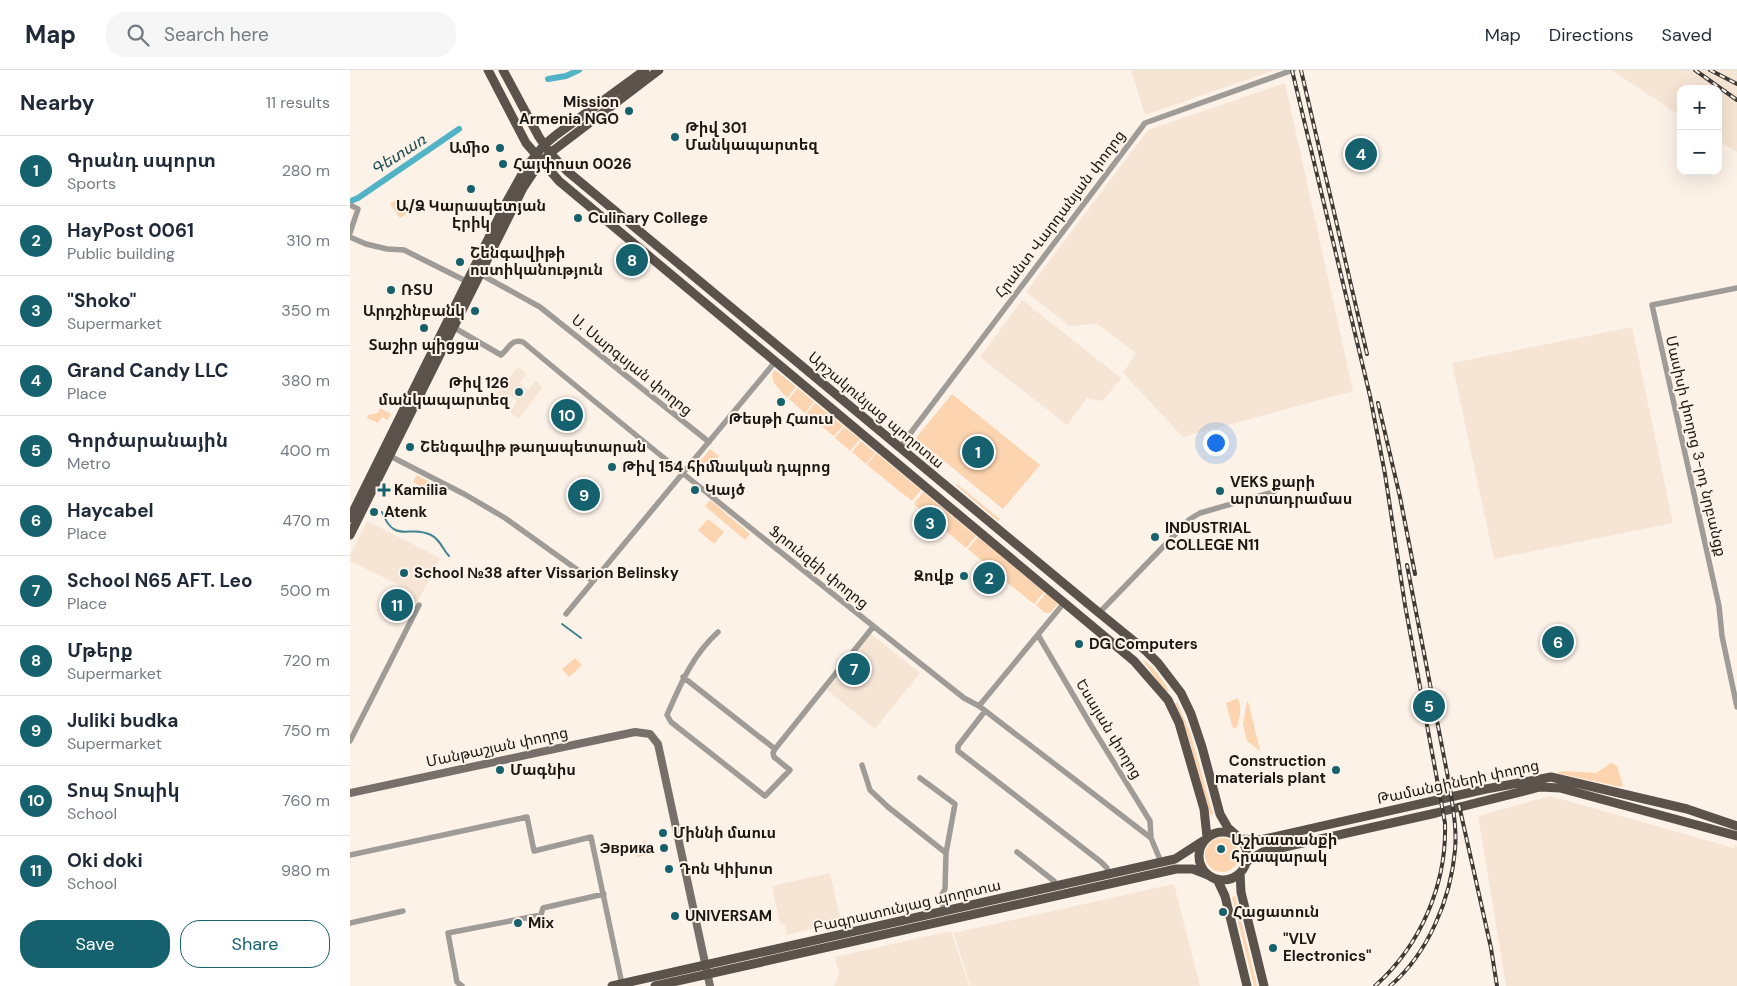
<!DOCTYPE html>
<meta charset="utf-8">
<style>
body{margin:0;font-family:"DM Sans","Noto Sans Armenian",sans-serif;background:#f6f6f7;color:#1f2937}
.controls{position:absolute;right:15px;top:15px;display:grid;overflow:hidden;border-radius:10px;box-shadow:0 5px 20px #0002}
.controls button{width:45px;height:45px;display:grid;place-items:center;padding:0;border:0;border-bottom:1px solid #e0e1e3;background:#fff;color:#1f2937;font:25px sans-serif}
.you{position:absolute;left:865px;top:372px;width:18px;height:18px;margin:-12px;border:4px solid #fff;border-radius:50%;background:#1a73e8;box-shadow:0 0 0 8px #1a73e833}
.badge{display:grid;place-items:center;width:32px;height:32px;border-radius:50%;background:#16616e;color:#fff;font-size:16px;font-weight:700}
.pin{position:absolute;translate:-50% -50%;border:2px solid #fff;box-shadow:0 1px 5px #0006}
.list{margin:0;padding:0;list-style:none}
h2{display:flex;justify-content:space-between;align-items:center;height:65px;margin:0;padding:0 20px;font-size:21px}
h2 small{font-size:16px;font-weight:400;color:#747a83}
.list li{display:grid;grid-template-columns:32px 1fr auto;gap:15px;align-items:center;box-sizing:border-box;height:70px;padding:0 20px;border-top:1px solid #e0e1e3}
.list b{display:block;font-size:19px;white-space:nowrap}
.list p{margin:0;font-size:16px;white-space:nowrap;color:#747a83}
.list em{font-size:16px;font-style:normal;color:#747a83}
.actions{display:flex;gap:10px;padding:15px 20px}
.actions a{flex:1;padding:11px 0;border:1px solid #16616e;border-radius:20px;text-align:center;font-size:18px;color:#16616e}
.actions .main{background:#16616e;color:#fff}
.icon{flex:none;width:28px;height:28px;fill:none;stroke:currentColor;stroke-width:2;stroke-linecap:round;stroke-linejoin:round}
.map{position:relative;flex:none;width:1387px;height:916px;overflow:hidden}
header{display:flex;align-items:center;gap:30px;box-sizing:border-box;height:70px;padding:0 25px;background:#fff;border-bottom:1px solid #e0e1e3}
header strong{font-size:24px}
nav{display:flex;gap:28px;margin-inline-start:auto;font-size:18px}
.search{width:350px;height:45px;background:#f6f6f7;display:flex;align-items:center;gap:12px;box-sizing:border-box;padding:0 18px;border-radius:20px;color:#747a83;font-size:19px}
main{display:flex}
aside{flex:1;background:#fff}
.map>svg:first-child{display:block}
.built{fill:#f6e5d5}
.green{fill:#fcd4af}
.lines{fill:none;stroke-linecap:round;stroke-linejoin:round}
.stream{stroke:#428491;stroke-width:2}
.canal{stroke:#52b3c6;stroke-width:6}
.street{stroke:#9f9b97;stroke-width:5.5}
.secondary{stroke:#77706a;stroke-width:8}
.primary{stroke:#5a524b;stroke-width:9}
.rail-casing{stroke:#3e3a35;stroke-width:4}
.rail{stroke:#fdf2e8;stroke-width:2;stroke-dasharray:5.5;stroke-linecap:butt}
.poi-dot{fill:#16616e;stroke:#fdf2e8;stroke-width:2}
.labels{text-anchor:middle;stroke-width:4;stroke-linejoin:round;paint-order:stroke}
.poi-label{font-size:15px;font-weight:bold;fill:#1b1814;stroke:#fdf2e8;text-anchor:start}
.street-label{font-size:15px;fill:#1b1814;stroke:#fdf2e8}
.water-label{font-size:16px;font-style:italic;fill:#204c54;stroke:#fdf2e8}
</style>
<header>
<strong>Map</strong>
<div class="search"><svg class="icon" aria-label="search" viewBox="0 0 24 24"><circle cx="10" cy="10" r="6"/><path d="M15 15l6 6"/></svg>Search here</div>
<nav><a>Map</a><a>Directions</a><a>Saved</a></nav>
</header>
<main>
<aside>
<h2>Nearby<small>11 results</small></h2>
<ul class="list">
<li><span class="badge">1</span><div><b>Գրանդ սպորտ</b><p>Sports</p></div><em>280 m</em></li>
<li><span class="badge">2</span><div><b>HayPost 0061</b><p>Public building</p></div><em>310 m</em></li>
<li><span class="badge">3</span><div><b>&quot;Shoko&quot;</b><p>Supermarket</p></div><em>350 m</em></li>
<li><span class="badge">4</span><div><b>Grand Candy LLC</b><p>Place</p></div><em>380 m</em></li>
<li><span class="badge">5</span><div><b>Գործարանային</b><p>Metro</p></div><em>400 m</em></li>
<li><span class="badge">6</span><div><b>Haycabel</b><p>Place</p></div><em>470 m</em></li>
<li><span class="badge">7</span><div><b>School N65 AFT. Leo</b><p>Place</p></div><em>500 m</em></li>
<li><span class="badge">8</span><div><b>Մթերք</b><p>Supermarket</p></div><em>720 m</em></li>
<li><span class="badge">9</span><div><b>Juliki budka</b><p>Supermarket</p></div><em>750 m</em></li>
<li><span class="badge">10</span><div><b>Տոպ Տոպիկ</b><p>School</p></div><em>760 m</em></li>
<li><span class="badge">11</span><div><b>Oki doki</b><p>School</p></div><em>980 m</em></li>
</ul>
<div class="actions"><a class="main">Save</a><a>Share</a></div>
</aside>
<div class="map">
<svg width="1387" height="916" viewBox="0 0 1387 916">
<rect width="100%" height="100%" fill="#fdf2e8"/>
<path class="built" d="M781,0H925L795,45Z
M1261,0H1387V82L1368,70V19H1331V46Z
M935,13L1003,321L833,367L773,303L786,283L747,254L719,256L676,222L798,60Z
M672,230L771,308L753,331L737,328L717,355L630,287Z
M1282,257L1323,453L1144,489L1102,293Z
M168,297L177,304L169,313L178,320L186,311L193,317L168,349L160,342L167,331L159,325L151,334L143,328Z
M17,451L90,488L67,533L47,523L51,516L0,491V485Z
M521,564L570,603L525,659L477,620Z
M1200,726L1384,778L1385,775L1387,776V916H1156L1128,746Z
M480,803L491,852L437,865L435,853L430,854L422,816Z
M824,814L850,916H620L604,863Z
M601,861L619,916H484L489,904L485,887Z"/>
<path class="green" d="M50,127L60,141L50,148L40,134Z
M425,300L446,317L437,328L423,312L422,304Z
M448,318L464,332L455,343L439,329Z
M602,324L690,395L653,439L566,368Z
M465,333L493,356L484,366L456,344Z
M30,338L41,344L38,350L32,347L28,353L17,348L18,345L28,343Z
M494,357L510,369L500,381L485,368Z
M511,371L525,383L516,394L502,382Z
M360,379L369,386L356,402L347,395Z
M526,383L571,420L562,431L517,395Z
M67,405L81,413L77,420L63,412Z
M607,414L650,449L648,451L606,415Z
M573,422L626,466L616,478L564,434Z
M360,430L400,464L395,470L355,436Z
M358,449L374,462L364,474L348,460Z
M628,467L694,522L684,534L638,497L645,488L638,496L618,479Z
M696,523L708,534L700,543H695L686,535Z
M225,588L232,595L219,607L212,599Z
M792,589C803,596 812,609 819,621L816,623Z
M888,628C892,638 890,647 887,657L883,659L876,633Z
M897,631H898L910,681L897,671L893,654Z
M827,632L840,662L863,744L860,745L837,663L823,634Z
M1261,693L1267,696L1273,715L1271,717L1207,703L1211,701L1246,703Z
M855 785a17 17 0 1 1 34 0a17 17 0 1 1-34 0Z
M295,769L299,784L288,787L286,785Z
M885,826L907,916H904L882,827Z"/>
<g class="lines">
<path class="stream" d="M32,442C45,475 60,454 81,465C91,470 92,479 99,486
M212,554L231,568"/>
<path class="canal" d="M198,9L216,6L229,0
M1,131L8,128L109,59"/>
<path class="street" d="M0,135L8,139L0,163
M0,167L16,174L37,179L54,180L118,212
M130,204L190,237L359,372
M1387,218L1302,235L1369,536L1372,566L1387,637
M103,257L151,285C159,279 161,268 173,272C318,393 466,511 614,628L629,636L801,768L811,792
M550,377L795,53L943,0
M38,385L116,425L155,448L243,511
M749,543L840,449L850,443L923,422L928,418
M216,544L425,292
M368,562C342,586 331,613 317,645L321,652L415,726L440,700L424,687L423,683L425,679L523,557
M688,565L742,657L800,751L801,768
M333,607L425,679
M629,636L714,533
M635,641L608,676V681L751,792L757,798L758,804
M0,671L69,535
M512,695L520,720L538,737L596,783L595,819L591,826L594,841
M570,708L605,734L596,783
M667,782L704,811L705,816
M0,785L177,747L184,781L241,767L272,914
M0,853L53,841
M112,916L107,912L98,863L191,845L193,838L254,824"/>
<path class="secondary" d="M0,723L223,675L285,662L300,664L308,674L360,916"/>
<path class="primary" d="M138,0L176,73L209,111L784,591L818,630L829,653L854,739L857,767
M153,0L189,67L200,83L217,101L742,537L796,581L808,593L831,623L841,644L852,677L870,744L878,758L886,765
M0,448L156,133L176,97L194,75L206,65L295,0
M0,465L173,118L183,103L200,83L309,0
M849 786a24 24 0 1 1 48 0a24 24 0 1 1-48 0Z
M891,769L910,770L1136,719L1201,707L1337,739L1387,756
M896,792L913,782L1086,743L1190,717L1210,718L1387,766
M890,803L891,822L914,916
M867,809L875,826L897,916
M262,916L825,789L853,771
M305,916L826,799H843L858,805"/>
<g class="rail-casing">
<path id="rail" d="M942,0L1020,326L1035,404L1055,535L1095,753C1097,814 1071,875 1025,916
M951,0L1017,284
M1345,0L1387,30
M1360,0L1387,14
M1028,333L1050,427L1065,504
M1109,735L1141,878L1147,916
M1040,916C1078,884 1101,828 1105,780C1107,759 1103,739 1100,718L1057,495"/>
</g>
<use href="#rail" class="rail"/>
</g>
<g class="poi-dot">
<circle cx="279" cy="41" r="5"/>
<circle cx="325" cy="67" r="5"/>
<circle cx="150" cy="78" r="5"/>
<circle cx="153" cy="94" r="5"/>
<circle cx="121" cy="119" r="5"/>
<circle cx="228" cy="148" r="5"/>
<circle cx="110" cy="192" r="5"/>
<circle cx="41" cy="220" r="5"/>
<circle cx="125" cy="241" r="5"/>
<circle cx="74" cy="258" r="5"/>
<circle cx="169" cy="322" r="5"/>
<circle cx="431" cy="332" r="5"/>
<circle cx="60" cy="377" r="5"/>
<circle cx="262" cy="397" r="5"/>
<path d="M31.5 412.5h5v5h5v5h-5v5h-5v-5h-5v-5h5z"/>
<circle cx="345" cy="420" r="5"/>
<circle cx="870" cy="421" r="5"/>
<circle cx="24" cy="442" r="5"/>
<circle cx="805" cy="467" r="5"/>
<circle cx="54" cy="503" r="5"/>
<circle cx="614" cy="506" r="5"/>
<circle cx="729" cy="574" r="5"/>
<circle cx="150" cy="700" r="5"/>
<circle cx="986" cy="700" r="5"/>
<circle cx="313" cy="763" r="5"/>
<circle cx="314" cy="778" r="5"/>
<circle cx="871" cy="779" r="5"/>
<circle cx="319" cy="799" r="5"/>
<circle cx="873" cy="842" r="5"/>
<circle cx="325" cy="846" r="5"/>
<circle cx="168" cy="853" r="5"/>
<circle cx="923" cy="878" r="5"/>
</g>
<g class="labels">
<g class="poi-label">
<text x="269" y="37" text-anchor="end">Mission<tspan x="269" dy="17">Armenia NGO</tspan></text>
<text x="335" y="63">Թիվ 301<tspan x="335" dy="17">Մանկապարտեզ</tspan></text>
<text x="140" y="83" text-anchor="end">Ամիօ</text>
<text x="163" y="99">Հայփոստ 0026</text>
<text x="121" y="141" text-anchor="middle">Ա/Ձ Կարապետյան<tspan x="121" dy="17">Էրիկ</tspan></text>
<text x="238" y="153">Culinary College</text>
<text x="120" y="188">Շենգավիթի<tspan x="120" dy="17">ոստիկանություն</tspan></text>
<text x="51" y="225">ՌՏՍ</text>
<text x="115" y="246" text-anchor="end">Արդշինբանկ</text>
<text x="74" y="280" text-anchor="middle">Տաշիր պիցցա</text>
<text x="159" y="318" text-anchor="end">Թիվ 126<tspan x="159" dy="17">մանկապարտեզ</tspan></text>
<text x="431" y="354" text-anchor="middle">Թեսթի Հաուս</text>
<text x="70" y="382">Շենգավիթ թաղապետարան</text>
<text x="272" y="402">Թիվ 154 հիմնական դպրոց</text>
<text x="880" y="417">VEKS քարի<tspan x="880" dy="17">արտադրամաս</tspan></text>
<text x="44" y="425">Kamilia</text>
<text x="355" y="425">Կայծ</text>
<text x="34" y="447">Atenk</text>
<text x="815" y="463">INDUSTRIAL<tspan x="815" dy="17">COLLEGE N11</tspan></text>
<text x="64" y="508">School №38 after Vissarion Belinsky</text>
<text x="604" y="511" text-anchor="end">Զովք</text>
<text x="739" y="579">DG Computers</text>
<text x="976" y="696" text-anchor="end">Construction<tspan x="976" dy="17">materials plant</tspan></text>
<text x="160" y="705">Մագնիս</text>
<text x="323" y="768">Միննի մաուս</text>
<text x="881" y="775">Աշխատանքի<tspan x="881" dy="17">հրապարակ</tspan></text>
<text x="304" y="783" text-anchor="end">Эврика</text>
<text x="329" y="804">Դոն Կիխոտ</text>
<text x="883" y="847">Հացատուն</text>
<text x="335" y="851">UNIVERSAM</text>
<text x="178" y="858">Mix</text>
<text x="933" y="874">"VLV<tspan x="933" dy="17">Electronics"</tspan></text>
</g>
<g class="street-label">
<text transform="translate(710 144) rotate(-53)" y="5">Հրանտ Վարդանյան փողոց</text>
<text transform="translate(282 295) rotate(39)" y="5">Ս. Սարգսյան փողոց</text>
<text transform="translate(526 340) rotate(40)" y="5">Արշակունյաց պողոտա</text>
<text transform="translate(1346 376) rotate(77)" y="5">Մասիսի փողոց 3-րդ նրբանցք</text>
<text transform="translate(469 497) rotate(39)" y="5">Ֆրունզեի փողոց</text>
<text transform="translate(759 659) rotate(59)" y="5">Եսայան փողոց</text>
<text transform="translate(147 677) rotate(-12)" y="5">Մանթաշյան փողոց</text>
<text transform="translate(1108 712) rotate(-12)" y="5">Թամանցիների փողոց</text>
<text transform="translate(557 836) rotate(-13)" y="5">Բագրատունյաց պողոտա</text>
</g>
<g class="water-label">
<text transform="translate(48 84) rotate(-33)" y="6">Գետառ</text>
</g>
</g>
</svg>
<div class="controls">
<button>+</button>
<button>−</button>
</div>
<div class="you"></div>
<div class="pin badge" style="left:628px;top:382px">1</div>
<div class="pin badge" style="left:639px;top:508px">2</div>
<div class="pin badge" style="left:580px;top:453px">3</div>
<div class="pin badge" style="left:1011px;top:84px">4</div>
<div class="pin badge" style="left:1079px;top:636px">5</div>
<div class="pin badge" style="left:1208px;top:572px">6</div>
<div class="pin badge" style="left:504px;top:599px">7</div>
<div class="pin badge" style="left:282px;top:190px">8</div>
<div class="pin badge" style="left:234px;top:425px">9</div>
<div class="pin badge" style="left:217px;top:345px">10</div>
<div class="pin badge" style="left:47px;top:535px">11</div>
</div>
</main>
